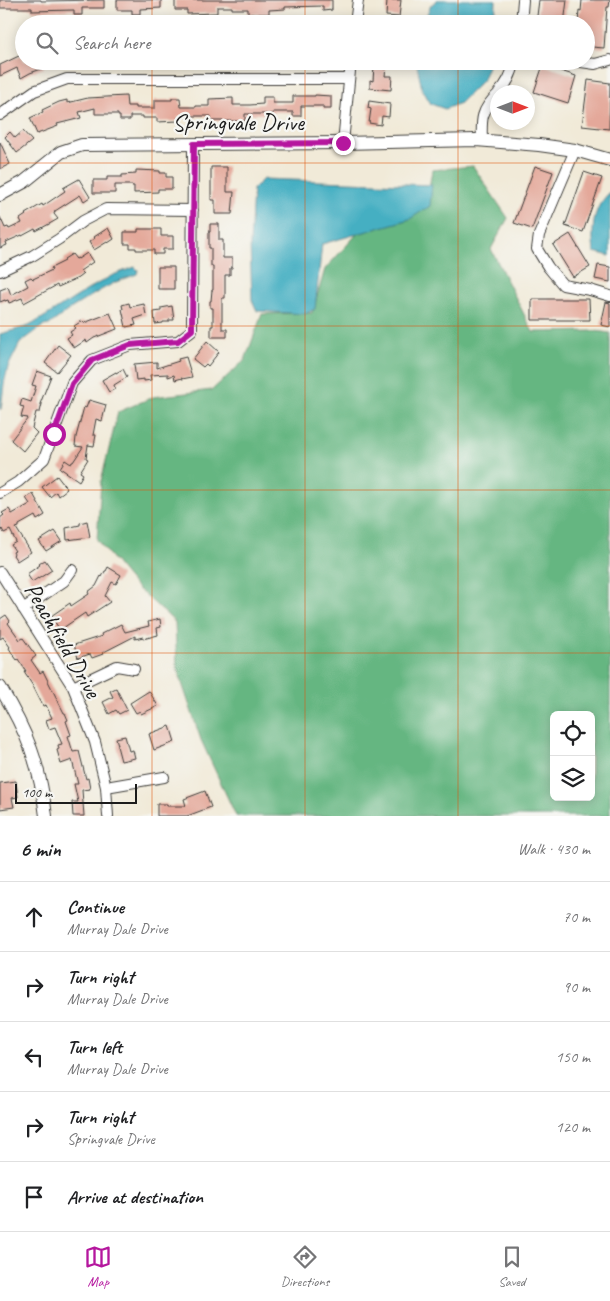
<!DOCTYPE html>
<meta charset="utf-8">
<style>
body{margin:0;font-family:Caveat,sans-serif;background:#f2f2f2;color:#202124}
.controls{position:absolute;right:15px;bottom:15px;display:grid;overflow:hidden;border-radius:8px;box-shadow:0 2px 12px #0003}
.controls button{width:45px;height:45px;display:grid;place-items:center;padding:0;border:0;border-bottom:1px solid #e0e0e0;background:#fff;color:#202124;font:25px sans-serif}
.compass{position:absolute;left:490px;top:85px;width:45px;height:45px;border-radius:50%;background:#fff;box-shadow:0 2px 12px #0003;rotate:90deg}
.scale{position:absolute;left:15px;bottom:12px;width:122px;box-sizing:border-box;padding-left:5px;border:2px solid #1c1c1c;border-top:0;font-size:14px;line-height:18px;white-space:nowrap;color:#1c1c1c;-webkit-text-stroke:4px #f6f6f2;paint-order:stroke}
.stop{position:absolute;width:15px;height:15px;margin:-11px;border:4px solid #b5179e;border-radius:50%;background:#fff}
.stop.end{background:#b5179e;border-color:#fff;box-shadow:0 1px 5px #0008}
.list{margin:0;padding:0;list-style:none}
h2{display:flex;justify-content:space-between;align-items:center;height:65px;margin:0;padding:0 20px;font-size:21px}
h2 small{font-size:16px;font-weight:400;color:#757577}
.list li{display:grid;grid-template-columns:32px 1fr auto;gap:15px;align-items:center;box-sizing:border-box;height:70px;padding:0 20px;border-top:1px solid #e0e0e0}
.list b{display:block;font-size:19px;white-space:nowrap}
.list p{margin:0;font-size:16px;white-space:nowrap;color:#757577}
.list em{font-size:16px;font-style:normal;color:#757577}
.icon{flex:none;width:28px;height:28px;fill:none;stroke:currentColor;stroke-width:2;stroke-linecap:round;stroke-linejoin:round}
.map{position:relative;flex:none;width:610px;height:816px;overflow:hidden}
.search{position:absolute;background:#fff;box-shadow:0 2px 12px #0003;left:15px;right:15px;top:15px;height:55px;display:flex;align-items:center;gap:12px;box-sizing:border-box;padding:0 18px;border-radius:28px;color:#757577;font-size:19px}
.sheet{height:415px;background:#fff}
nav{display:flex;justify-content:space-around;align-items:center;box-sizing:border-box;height:70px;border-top:1px solid #e0e0e0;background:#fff;font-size:14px;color:#757577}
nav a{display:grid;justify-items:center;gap:2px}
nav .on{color:#b5179e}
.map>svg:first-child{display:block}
.forest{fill:#65b681;stroke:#40694e;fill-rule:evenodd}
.water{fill:#44afc2;stroke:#30666f}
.building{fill:#e4a89a}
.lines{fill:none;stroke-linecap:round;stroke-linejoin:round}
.minor-casing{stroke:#3c3b38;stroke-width:12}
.tertiary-casing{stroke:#3c3b38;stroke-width:14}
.minor{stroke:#fff;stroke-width:10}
.tertiary{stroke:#fff;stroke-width:12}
.route{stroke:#b5179e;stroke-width:6}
.grid{fill:none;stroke:#de560d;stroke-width:1;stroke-opacity:0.55}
.labels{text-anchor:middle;stroke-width:4.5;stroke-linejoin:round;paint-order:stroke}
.street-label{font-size:24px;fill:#1c1c1c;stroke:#f6f6f2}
</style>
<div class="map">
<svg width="610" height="816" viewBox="0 0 610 816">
<rect width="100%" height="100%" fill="#f6f6f2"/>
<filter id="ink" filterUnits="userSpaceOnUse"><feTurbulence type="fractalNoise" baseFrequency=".02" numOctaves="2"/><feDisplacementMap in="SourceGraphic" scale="10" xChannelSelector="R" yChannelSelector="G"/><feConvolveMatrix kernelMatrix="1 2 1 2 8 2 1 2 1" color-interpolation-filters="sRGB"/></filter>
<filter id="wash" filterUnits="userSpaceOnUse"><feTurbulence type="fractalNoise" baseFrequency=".0096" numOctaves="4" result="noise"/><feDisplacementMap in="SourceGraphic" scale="20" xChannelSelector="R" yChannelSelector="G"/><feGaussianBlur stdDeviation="1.12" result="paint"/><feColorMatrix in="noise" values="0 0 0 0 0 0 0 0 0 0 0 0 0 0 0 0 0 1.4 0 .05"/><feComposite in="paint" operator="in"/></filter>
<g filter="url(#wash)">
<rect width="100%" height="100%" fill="#f1ead8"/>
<path class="forest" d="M473,166L508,218L491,249L533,332L595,331L610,333V816H236L201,740L177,668L175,622L134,585L97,540L101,481L118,412L153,397L212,390L245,360L262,314L312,313L325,269L357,234L426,207L432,170ZM554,715H591V797H554Z"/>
<path class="water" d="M437,0H496L495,24H423L431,5Z
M416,61H490L482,81L460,103L445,109L431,104L422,89Z
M263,179L432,185L430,206L410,219L322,244L315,309L305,314L257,311L252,300L250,245L253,189Z
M610,192V256L594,252C592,237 592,218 600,204C603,200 606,196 610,192Z
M135,267L138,270L137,274L116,282L101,290L70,309L49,325L43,326L20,343L8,367L4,384L1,409L0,410V334L29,326L49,314L97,284L113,275Z"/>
<g id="blocks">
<path class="building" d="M0,0H41V1L104,0V8H82V15H74V10L32,11V8H0Z
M117,0H161V8L140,9V14H132V10H117Z
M175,0H332V10L323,11V6L285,7V9L269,10V14H248V9H232V7H217V13L187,14V10H175Z
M387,0H401L399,17L386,16Z
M539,0H567L564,24H536Z
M582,0H610L609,7H607L604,48L592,47V40L586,38V24H578L579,10L581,11Z
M21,55L24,61H42L44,68L30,73L21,78L17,68L0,76V65Z
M543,65L576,76L568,103L534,92Z
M374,66L386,67L385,76H392L391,90L370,88V80L373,81Z
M588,80L610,83L609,129L582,126Z
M315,95L331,96V109H323V106H301V116H293V112H273V114H245V121H211V116H190V117H178V121L157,122V118H143V116H130V120H120V116H118V114H95V108L79,112L81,118L57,124L58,126L37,134L30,118L43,112L42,110L59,102L67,100V103L88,98L126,96L127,106H136V108H155V100H172V98H180L181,107H196V106H209V99L233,98V105H250L263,104V97H273V103H293V96H315Z
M369,101L390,104L389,117L382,116L381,125L369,123L371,109L368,108Z
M23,131L32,141L17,153L5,137L10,132L15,138Z
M0,142L10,164L0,169Z
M535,166L553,172L532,229L514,223Z
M211,167H227V192H234L232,214H215V200H211Z
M136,170L160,171V173H166V177H172V189H158V192L134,193V186H132V185H115V193H93V180H107V177H122V175L136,174Z
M584,172L602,178L583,232L565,226Z
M79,179L90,197L84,201L80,195L55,211L54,214L58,219L51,223L36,231L35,229L22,236V235L6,242L7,245L0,248V217L5,228L8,227L9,229L22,223L20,219L26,215L25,214L42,204L43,206L65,191L63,188Z
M210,224H219V240H223V258H232V268H230V275H225V298H222V329H227V337H211V326H213V308H210V301H211L212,290H213V266H211V248H209V232H210Z
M108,228L114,239L108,243L107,242L94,250L89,242L95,238L94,237Z
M138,229H161V236H173V249H163V254H154V250H136V248H130V244H124V232H138Z
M570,234L590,267L573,277L553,245Z
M87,253L93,262L80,271L83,274L78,278L58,287L57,285L24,303L22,298L9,303L8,300L5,301V300L0,302V290L8,287L11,295L28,286L25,280L31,277L33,279L52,270L51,268L65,261L64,259L72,254L76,259L78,258V259Z
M598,265L610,267V282L595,279Z
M158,267H174V289H158Z
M532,299H589L590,320H532Z
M606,302L610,303V327L601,325Z
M129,303L130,307L144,304L146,315L134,319L136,325L126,327L122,309H123L122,305Z
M172,306L174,320H169V322H163V323L155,324L154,312L161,311V308Z
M110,313L117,329L94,338L87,343L86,340L74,348L67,338L72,335L70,332L76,328L74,326L82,321L84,323Z
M207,341L219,352L208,366L206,364L203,367L193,359Z
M58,345L71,355L57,372L45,363Z
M186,357L192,377L182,379V378L175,380L174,375L168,377V374L150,375L151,380L144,381V379L136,380L134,364L157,362V368L179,361L178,359Z
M123,369L127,377L114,385L115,389L109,392L102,380L116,372V373Z
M37,371L51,376L40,404H42L40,412H36L32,428L37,433L23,451L11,440L28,418L21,417L24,407L20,406L22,399L31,402L36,386L32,385Z
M89,400L106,405L102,421L96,419L93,435H96L94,446L88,445L86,458L88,459L80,472L83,474L79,481L60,468L65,460L71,464L72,462H73L83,447L75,446L76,437L84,407L86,408Z
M57,476L67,489L58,496L56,492L50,497L42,487Z
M33,494L45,515L37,520L35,516L19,525V527L16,528L31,552L17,561L13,555L14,554L13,552L15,551L11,545L16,542L10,530L4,533L2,529L0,531V518L4,515L2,513L9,509L12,514L30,504L26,498Z
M87,521L90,537L67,540L66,528L80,525V523Z
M55,531L62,541L46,551L39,541Z
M45,560L52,570L38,579V578L32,582L27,574L40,565L39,564Z
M108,567L121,575L116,584L112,582L105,596L110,602L87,617L85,613L60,630L51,616L70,603L71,606L89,594L88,592L96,586L101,576L102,577L105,571H106Z
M6,615L10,621L8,623L20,640L23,638L36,656L31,660L40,673L43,671L64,713H65L68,720L66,721L71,735L68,736L73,752L79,751L86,779L88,778L90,789L82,790L84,816H73L72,802H78L74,784H78L72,760L61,764L57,750L59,749L58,745L62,744L55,727L49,729L46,720L52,718L46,705L43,706L33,686L24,672L26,671L18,659L17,660L12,653L9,648L10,647L3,637L0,639V619Z
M160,619L161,627L157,628L158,635L143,639V637L135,639V636L102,653L103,654L92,658L90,654L78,658L74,645L102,636L101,634L121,624L125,632L149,626L148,622Z
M116,688L127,710L119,714L116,710L109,714L103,702L113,697L110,691Z
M149,691L158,706L141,714L140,711L136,713L130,703Z
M170,726L175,742L154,750L149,734Z
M125,736L129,751L133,750L135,758L121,761L117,746L118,745L116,738Z
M16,781L18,797L12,798L14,807L0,809V783Z
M205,791L211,807L187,816H157V804H167V806H186L184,799Z"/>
</g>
</g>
<g filter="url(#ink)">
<use href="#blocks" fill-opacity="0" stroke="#3c3b38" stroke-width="1"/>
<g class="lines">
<g class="minor-casing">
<path id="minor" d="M355,24L358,0
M521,24L523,0
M574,61L595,64L610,60
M499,92C508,84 512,73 515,61
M0,115L34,91L67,79H349
M482,141C481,119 481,110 498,94
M343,143L351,61
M575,150L539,235L537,249L548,267L563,285L590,290L610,296
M0,271L32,256L59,239L83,221L106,209L193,210
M0,493L18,482L44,459L72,383L92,360L130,345L178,341L192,330L193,144
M0,572L73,687L95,742L106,787L108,816
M23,609L64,581L72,570
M73,687L117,666L134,669
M106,787L164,777"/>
</g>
<g class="tertiary-casing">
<path id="tertiary" d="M0,195L24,182L61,152L82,145L343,143L476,140L539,145L575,150L610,160
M0,687C27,732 40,764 46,816"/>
</g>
<use href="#minor" class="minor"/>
<use href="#tertiary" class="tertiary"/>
</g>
</g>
<g class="lines" filter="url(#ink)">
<path class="route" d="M54,434L72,384L92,360L130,345L178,341L192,330L194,144L343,143"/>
</g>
<path class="grid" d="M152,0V24M305,0V24M458,0V24M152,61V816M305,61V816M458,61V816M0,163H610M0,326H610M0,490H610M0,653H610"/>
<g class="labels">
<g class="street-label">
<text x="238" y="130">Springvale Drive</text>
<text transform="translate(63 640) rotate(60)" y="8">Peachfield Drive</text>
</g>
</g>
</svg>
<div class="controls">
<button><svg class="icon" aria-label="locate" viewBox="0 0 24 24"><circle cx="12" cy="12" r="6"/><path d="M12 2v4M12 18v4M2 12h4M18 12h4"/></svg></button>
<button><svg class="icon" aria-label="layers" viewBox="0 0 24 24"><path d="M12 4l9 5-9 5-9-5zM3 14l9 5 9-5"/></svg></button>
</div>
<svg class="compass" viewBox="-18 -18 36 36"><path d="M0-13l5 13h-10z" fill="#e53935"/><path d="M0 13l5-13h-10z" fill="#757577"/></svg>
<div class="scale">100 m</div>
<div class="stop" style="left:54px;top:434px"></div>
<div class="stop end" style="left:343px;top:143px"></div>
<div class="search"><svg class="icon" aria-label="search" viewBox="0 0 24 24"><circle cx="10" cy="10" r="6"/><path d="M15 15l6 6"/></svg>Search here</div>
</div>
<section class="sheet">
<h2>6 min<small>Walk · 430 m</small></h2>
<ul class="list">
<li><svg class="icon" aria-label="ahead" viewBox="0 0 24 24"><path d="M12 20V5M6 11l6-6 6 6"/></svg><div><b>Continue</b><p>Murray Dale Drive</p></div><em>70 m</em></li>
<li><svg class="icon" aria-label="right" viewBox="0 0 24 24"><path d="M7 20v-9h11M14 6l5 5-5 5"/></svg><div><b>Turn right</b><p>Murray Dale Drive</p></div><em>90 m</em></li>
<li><svg class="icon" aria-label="left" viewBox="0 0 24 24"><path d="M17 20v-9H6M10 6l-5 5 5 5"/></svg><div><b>Turn left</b><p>Murray Dale Drive</p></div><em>150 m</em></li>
<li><svg class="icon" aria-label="right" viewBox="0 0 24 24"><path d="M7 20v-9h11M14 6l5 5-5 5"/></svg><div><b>Turn right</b><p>Springvale Drive</p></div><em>120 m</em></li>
<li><svg class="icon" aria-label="arrive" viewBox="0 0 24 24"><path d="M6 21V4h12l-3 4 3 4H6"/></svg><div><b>Arrive at destination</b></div></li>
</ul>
</section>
<nav>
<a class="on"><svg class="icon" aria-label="map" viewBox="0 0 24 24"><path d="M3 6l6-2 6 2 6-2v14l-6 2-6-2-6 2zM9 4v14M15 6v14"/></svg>Map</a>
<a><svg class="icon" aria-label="directions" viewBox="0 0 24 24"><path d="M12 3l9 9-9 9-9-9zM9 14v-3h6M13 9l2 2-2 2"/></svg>Directions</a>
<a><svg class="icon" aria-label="saved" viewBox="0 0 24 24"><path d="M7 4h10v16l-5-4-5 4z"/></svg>Saved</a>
</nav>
